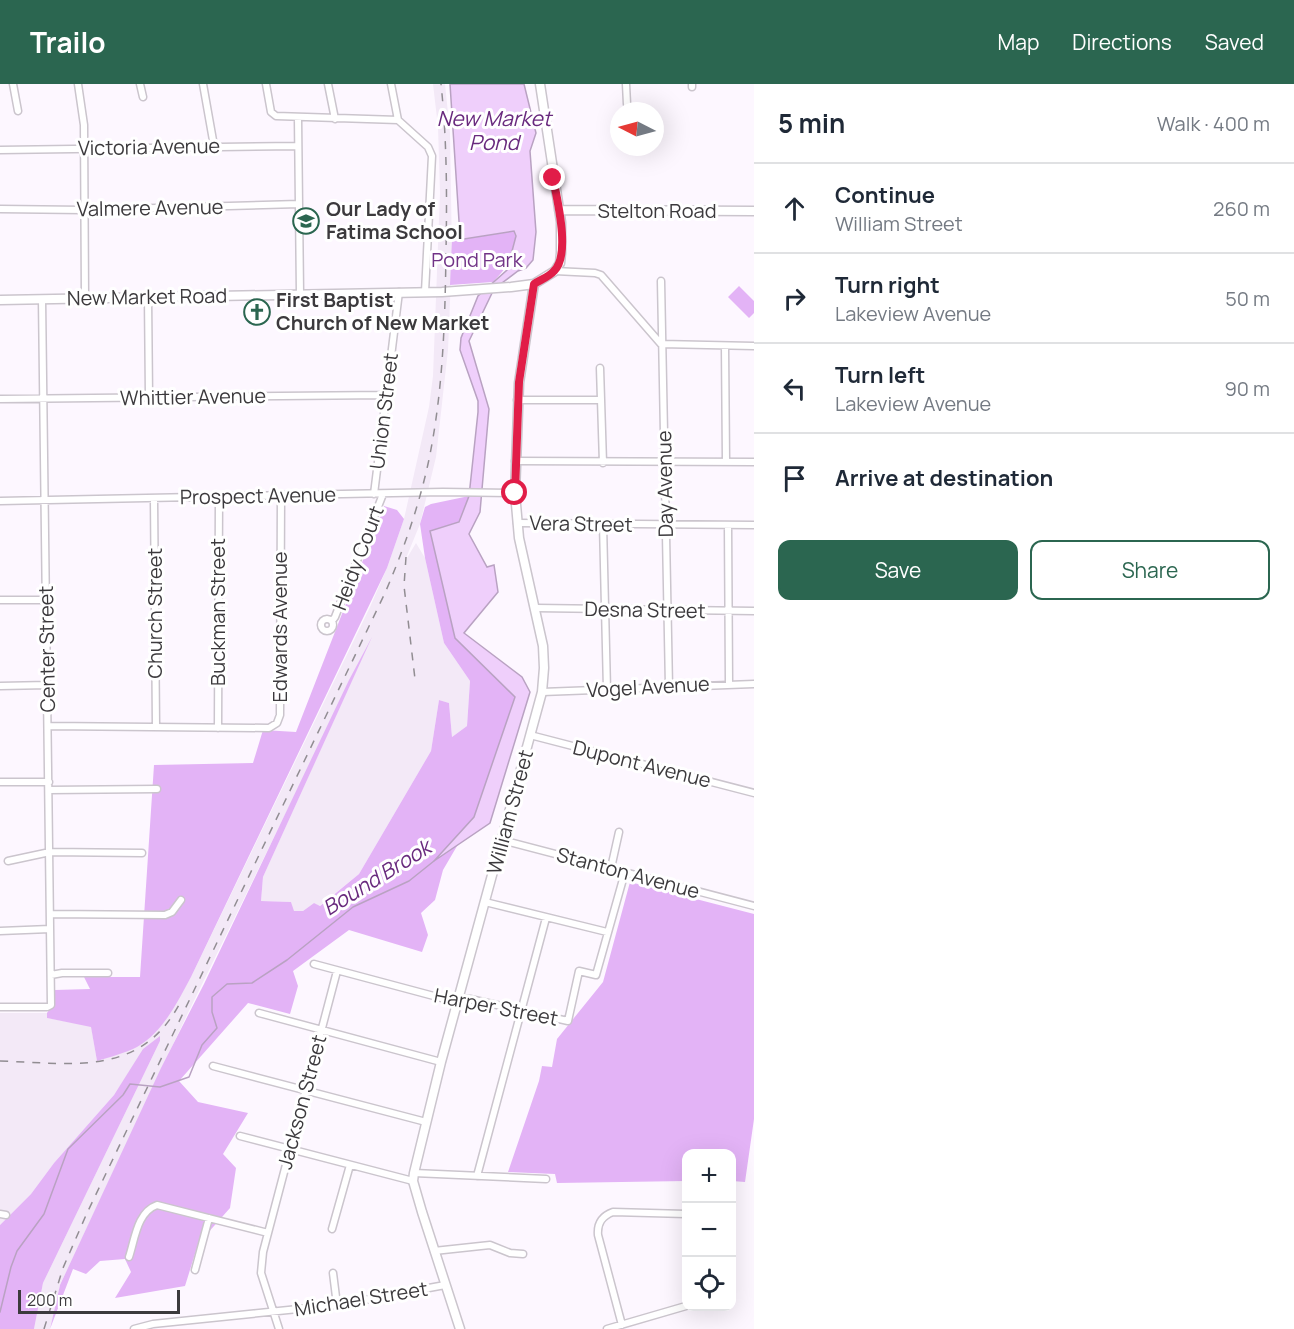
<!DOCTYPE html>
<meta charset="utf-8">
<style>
body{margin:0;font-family:Manrope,sans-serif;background:#f6f6f7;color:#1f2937}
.controls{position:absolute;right:18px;bottom:18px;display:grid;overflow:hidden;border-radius:12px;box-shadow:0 6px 24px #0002}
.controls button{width:54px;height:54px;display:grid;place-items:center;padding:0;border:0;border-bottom:2px solid #e0e1e3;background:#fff;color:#1f2937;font:30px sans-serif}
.compass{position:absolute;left:610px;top:18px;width:54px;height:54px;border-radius:50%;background:#fff;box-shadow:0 6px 24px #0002;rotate:276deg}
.scale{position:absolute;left:18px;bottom:15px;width:162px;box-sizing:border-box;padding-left:6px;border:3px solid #3c3a3d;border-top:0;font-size:16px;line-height:21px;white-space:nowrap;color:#3c3a3d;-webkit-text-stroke:4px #fff;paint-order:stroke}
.stop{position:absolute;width:18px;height:18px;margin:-14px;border:4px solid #e11d48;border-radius:50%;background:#fff}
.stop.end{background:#e11d48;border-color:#fff;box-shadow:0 2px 6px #0008}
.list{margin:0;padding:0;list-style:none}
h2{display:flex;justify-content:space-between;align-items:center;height:78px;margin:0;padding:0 24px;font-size:26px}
h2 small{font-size:20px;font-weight:400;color:#747a83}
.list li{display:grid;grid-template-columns:39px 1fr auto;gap:18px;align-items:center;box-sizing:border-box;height:90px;padding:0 24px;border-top:2px solid #e0e1e3}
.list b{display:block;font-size:22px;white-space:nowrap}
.list p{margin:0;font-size:20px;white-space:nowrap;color:#747a83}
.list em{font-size:20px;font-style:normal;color:#747a83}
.actions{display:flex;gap:12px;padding:18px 24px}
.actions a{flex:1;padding:14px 0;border:2px solid #2b6650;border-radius:12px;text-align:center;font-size:21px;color:#2b6650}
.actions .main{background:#2b6650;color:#fff}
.icon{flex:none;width:33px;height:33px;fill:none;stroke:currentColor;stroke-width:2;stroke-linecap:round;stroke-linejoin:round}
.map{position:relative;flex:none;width:754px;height:1245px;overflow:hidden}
header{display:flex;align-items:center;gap:36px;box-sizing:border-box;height:84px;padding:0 30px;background:#2b6650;color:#fff}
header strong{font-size:28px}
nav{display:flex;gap:33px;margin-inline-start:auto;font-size:21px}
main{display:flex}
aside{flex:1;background:#fff}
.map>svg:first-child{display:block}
.built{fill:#f3e9f7}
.green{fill:#e3b3f6}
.water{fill:#efcffb;stroke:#b9a2c2;stroke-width:1.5}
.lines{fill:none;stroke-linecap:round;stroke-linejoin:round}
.stream{stroke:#b9a2c2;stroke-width:1.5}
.street-casing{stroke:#cbc5cd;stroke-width:9}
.secondary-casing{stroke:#cbc5cd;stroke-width:11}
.street{stroke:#fff;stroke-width:6}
.secondary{stroke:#fff;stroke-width:8}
.rail{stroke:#918d92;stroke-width:1.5;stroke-dasharray:8 8;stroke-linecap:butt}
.route{stroke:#e11d48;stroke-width:8}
.labels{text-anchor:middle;stroke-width:6;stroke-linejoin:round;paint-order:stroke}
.street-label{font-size:20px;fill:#3c3a3d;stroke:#fff}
.poi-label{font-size:20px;font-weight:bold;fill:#3c3a3d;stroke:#fff;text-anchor:start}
.park-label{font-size:20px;fill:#713386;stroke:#fff}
.water-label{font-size:21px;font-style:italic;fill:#692a7e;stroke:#fff}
</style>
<header>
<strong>Trailo</strong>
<nav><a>Map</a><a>Directions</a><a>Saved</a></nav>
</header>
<main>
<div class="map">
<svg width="754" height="1245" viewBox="0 0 754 1245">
<rect width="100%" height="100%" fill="#fdf7ff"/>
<path class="built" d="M433,0H445L450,49L452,170L448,266L436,373L420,440L404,479L416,459L425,474L444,559L470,597L467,642L452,653L449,619L439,616L431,667L359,790L319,822L314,819L303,827L293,828L291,818L261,817L263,793L367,563L186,933L60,1201L50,1245H34L43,1199L160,957V953L144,965L114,1011L54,1079L31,1110L0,1141V929H47V934L91,942L97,977L137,962L165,937L191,893L370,523L387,484L404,435L429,323L433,292L440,109L438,43Z"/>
<path class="green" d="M514,147C520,167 506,185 493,198L450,201L452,155H464Z
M739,202L754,217V229L749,234L728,213Z
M469,412L459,438L430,447L455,554L515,613L474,733L443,786L435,816L421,829L428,851L422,868L349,846L293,887L298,902L290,930L248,919L179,997L198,1018L248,1029L223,1070L236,1084L230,1124L198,1160L185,1202L115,1214L131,1188L125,1175L100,1177L86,1190L73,1185L50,1245L60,1201L161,984L204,900L349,596L372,553L263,793L261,817L291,818L294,827H303L314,819L320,822L359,790L431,667L439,616L449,619L452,653L467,642L470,597L444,559L425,474L420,440L425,423L431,420Z
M384,422L397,426L404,435L387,484L191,893C177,919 163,948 137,963C125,969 110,973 97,977L91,943L47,934V929L53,920L55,906L90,905L84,893H140L154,681L253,679L263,646L296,648Z
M630,798L754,830V1035L745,1098L732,1097V1070H686V1097L557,1099L555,1090L508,1088L539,997L542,982L552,983L557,955L603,898Z
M160,952V957L43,1199L34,1245H0V1141L31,1110L54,1079L114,1011L143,965Z"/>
<path class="water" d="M450,0H524L536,49L530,67L536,148L533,176L526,184L518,187L494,205L469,257L489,325L480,428L469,450L487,483L494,481L498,508L464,549L522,593L530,608L490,739L434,777L474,733L515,613L455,554L430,447L459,438L469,412L478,328V317L460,266L461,254L478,212L507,186L516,152L514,147L464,155L460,152Z"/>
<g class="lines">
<path class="stream" d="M0,1228L11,1183L17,1167L44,1130L68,1065L123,1011L130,1000L160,1003L189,993L202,961L217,944L212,928V913L227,900L252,899L287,876L353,823L409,797L434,777"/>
<g class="street-casing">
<path id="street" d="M13,0L18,27
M78,0L84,41L85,214
M140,0L143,13
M203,0L214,62
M266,0L271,28L276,32L398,36L428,63L432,72L425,208
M328,0L335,35
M391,0L398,36
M626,0L627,20
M692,0V3
M298,34L300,210
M0,66L298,62
M0,125L84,126L299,120
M555,187L595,189L601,191L661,260L754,262
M661,197L669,603
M148,213L149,313
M725,262L726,378
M600,284L603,379
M0,315L387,311
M517,316H601
M515,377L754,378
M374,410L399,208
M154,414L156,643
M0,417L443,408L515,409
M517,439L754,441
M603,440L607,606
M728,441L729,600
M0,516H47
M536,524L754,527
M321 541a6 6 0 1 1 12 0a6 6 0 1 1-12 0Z
M332,537L335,533L383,410
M0,602L48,601
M542,608L754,600
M48,642L269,644L277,639L280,631L281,412
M218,644L219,413
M530,651L754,709
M0,698H49
M49,706L157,705
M502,756L754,822
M8,777L50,768L142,769
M611,784L619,748
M485,818L607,848
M50,830L165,831L172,828L181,816
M0,847L50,845
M314,880L445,915H470L568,937L579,887L596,891L625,788
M51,891L62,889H108
M0,923H47L51,921L42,215
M259,929L441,978
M213,982L426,1038
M240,1052L413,1097
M414,1089L546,1095
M477,1092L546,834
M0,1130L6,1131
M332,1145L350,1081
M434,1167L490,1161L510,1169L523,1170
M129,1173C135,1155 137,1128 157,1121L268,1149
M195,1186L209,1134
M333,1189L337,1221
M622,1241L598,1151C597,1139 602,1132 613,1128L686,1130
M134,1245L153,1240L337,1221L445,1201
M279,1245L261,1189L263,1168L337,887
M607,1245L686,1222"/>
</g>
<g class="secondary-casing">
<path id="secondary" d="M559,126L754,127
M0,216L442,208L511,203L534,200L555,187L560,179L561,169V138L540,0
M460,1245L422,1128L413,1097L414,1089L441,978L542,608L544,584L543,562L519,454L515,409L519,299L534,200"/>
</g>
<use href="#street" class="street"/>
<use href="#secondary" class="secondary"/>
<path class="rail" d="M406,473L404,502L415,595
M0,977C72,979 140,994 180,919
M44,1245L63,1184L87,1129L385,509C403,467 418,425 428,380C443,310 445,239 446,168C447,112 447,56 441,0"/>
</g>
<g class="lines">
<path class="route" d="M515,409L519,298L534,200C540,196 549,193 554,187C571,171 557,115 553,94"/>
</g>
<defs>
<g id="school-ring" transform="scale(1.35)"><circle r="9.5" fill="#fff" stroke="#2b6650" stroke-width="1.5"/><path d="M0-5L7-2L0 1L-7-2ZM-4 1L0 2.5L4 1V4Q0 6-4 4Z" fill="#2b6650"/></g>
<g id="church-ring" transform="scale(1.35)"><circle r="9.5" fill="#fff" stroke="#2b6650" stroke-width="1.5"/><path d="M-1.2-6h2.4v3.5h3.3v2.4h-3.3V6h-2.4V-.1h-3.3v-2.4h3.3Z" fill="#2b6650"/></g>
</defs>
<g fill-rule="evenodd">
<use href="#school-ring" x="306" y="137"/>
<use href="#church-ring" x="257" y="228"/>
</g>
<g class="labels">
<g class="street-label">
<text transform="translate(149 63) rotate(-1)" y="7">Victoria Avenue</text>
<text transform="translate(150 124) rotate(-1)" y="7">Valmere Avenue</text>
<text x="657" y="134">Stelton Road</text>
<text transform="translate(147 213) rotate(-1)" y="7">New Market Road</text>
<text transform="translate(193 313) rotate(-1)" y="7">Whittier Avenue</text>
<text transform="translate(384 327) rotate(-83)" y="7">Union Street</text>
<text transform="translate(665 400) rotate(-91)" y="7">Day Avenue</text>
<text transform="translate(258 412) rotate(-1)" y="7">Prospect Avenue</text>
<text transform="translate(581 440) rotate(1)" y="7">Vera Street</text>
<text transform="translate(358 474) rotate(-69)" y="7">Heidy Court</text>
<text transform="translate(645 526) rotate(1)" y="7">Desna Street</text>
<text transform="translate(218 528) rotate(-90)" y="7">Buckman Street</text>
<text transform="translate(155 529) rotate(-90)" y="7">Church Street</text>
<text transform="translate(280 543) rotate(-90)" y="7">Edwards Avenue</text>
<text transform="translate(47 565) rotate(-91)" y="7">Center Street</text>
<text transform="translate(648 603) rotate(-3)" y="7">Vogel Avenue</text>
<text transform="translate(642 680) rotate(14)" y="7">Dupont Avenue</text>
<text transform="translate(510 728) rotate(-75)" y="7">William Street</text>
<text transform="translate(628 789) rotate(15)" y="7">Stanton Avenue</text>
<text transform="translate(496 923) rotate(11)" y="7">Harper Street</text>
<text transform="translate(302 1018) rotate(-75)" y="7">Jackson Street</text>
<text transform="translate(361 1215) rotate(-9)" y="7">Michael Street</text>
</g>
<g class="poi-label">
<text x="326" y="132">Our Lady of<tspan x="326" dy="23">Fatima School</tspan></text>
<text x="276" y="223">First Baptist<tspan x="276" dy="23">Church of New Market</tspan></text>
</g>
<g class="park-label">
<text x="477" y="183">Pond Park</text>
</g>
<g class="water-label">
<text x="494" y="42">New Market<tspan x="494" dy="24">Pond</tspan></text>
<text transform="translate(377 794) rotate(-32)" y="7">Bound Brook</text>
</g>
</g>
</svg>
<div class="controls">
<button>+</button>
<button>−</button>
<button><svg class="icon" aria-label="locate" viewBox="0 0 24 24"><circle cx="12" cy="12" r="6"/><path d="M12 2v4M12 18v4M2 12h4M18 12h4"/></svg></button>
</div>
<svg class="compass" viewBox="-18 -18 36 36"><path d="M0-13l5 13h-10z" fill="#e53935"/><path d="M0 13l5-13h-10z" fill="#747a83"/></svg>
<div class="scale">200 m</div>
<div class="stop" style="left:515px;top:409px"></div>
<div class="stop end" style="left:553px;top:94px"></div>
</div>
<aside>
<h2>5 min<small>Walk · 400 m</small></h2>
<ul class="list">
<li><svg class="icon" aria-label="ahead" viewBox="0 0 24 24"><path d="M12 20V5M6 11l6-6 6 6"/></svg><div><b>Continue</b><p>William Street</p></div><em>260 m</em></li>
<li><svg class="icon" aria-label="right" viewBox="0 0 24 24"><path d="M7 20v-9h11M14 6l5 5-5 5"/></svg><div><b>Turn right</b><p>Lakeview Avenue</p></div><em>50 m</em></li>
<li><svg class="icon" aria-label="left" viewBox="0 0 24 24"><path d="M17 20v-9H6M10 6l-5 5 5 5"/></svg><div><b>Turn left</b><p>Lakeview Avenue</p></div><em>90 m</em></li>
<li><svg class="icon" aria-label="arrive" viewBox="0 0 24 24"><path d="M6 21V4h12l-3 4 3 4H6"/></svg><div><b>Arrive at destination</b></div></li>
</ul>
<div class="actions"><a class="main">Save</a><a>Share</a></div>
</aside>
</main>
